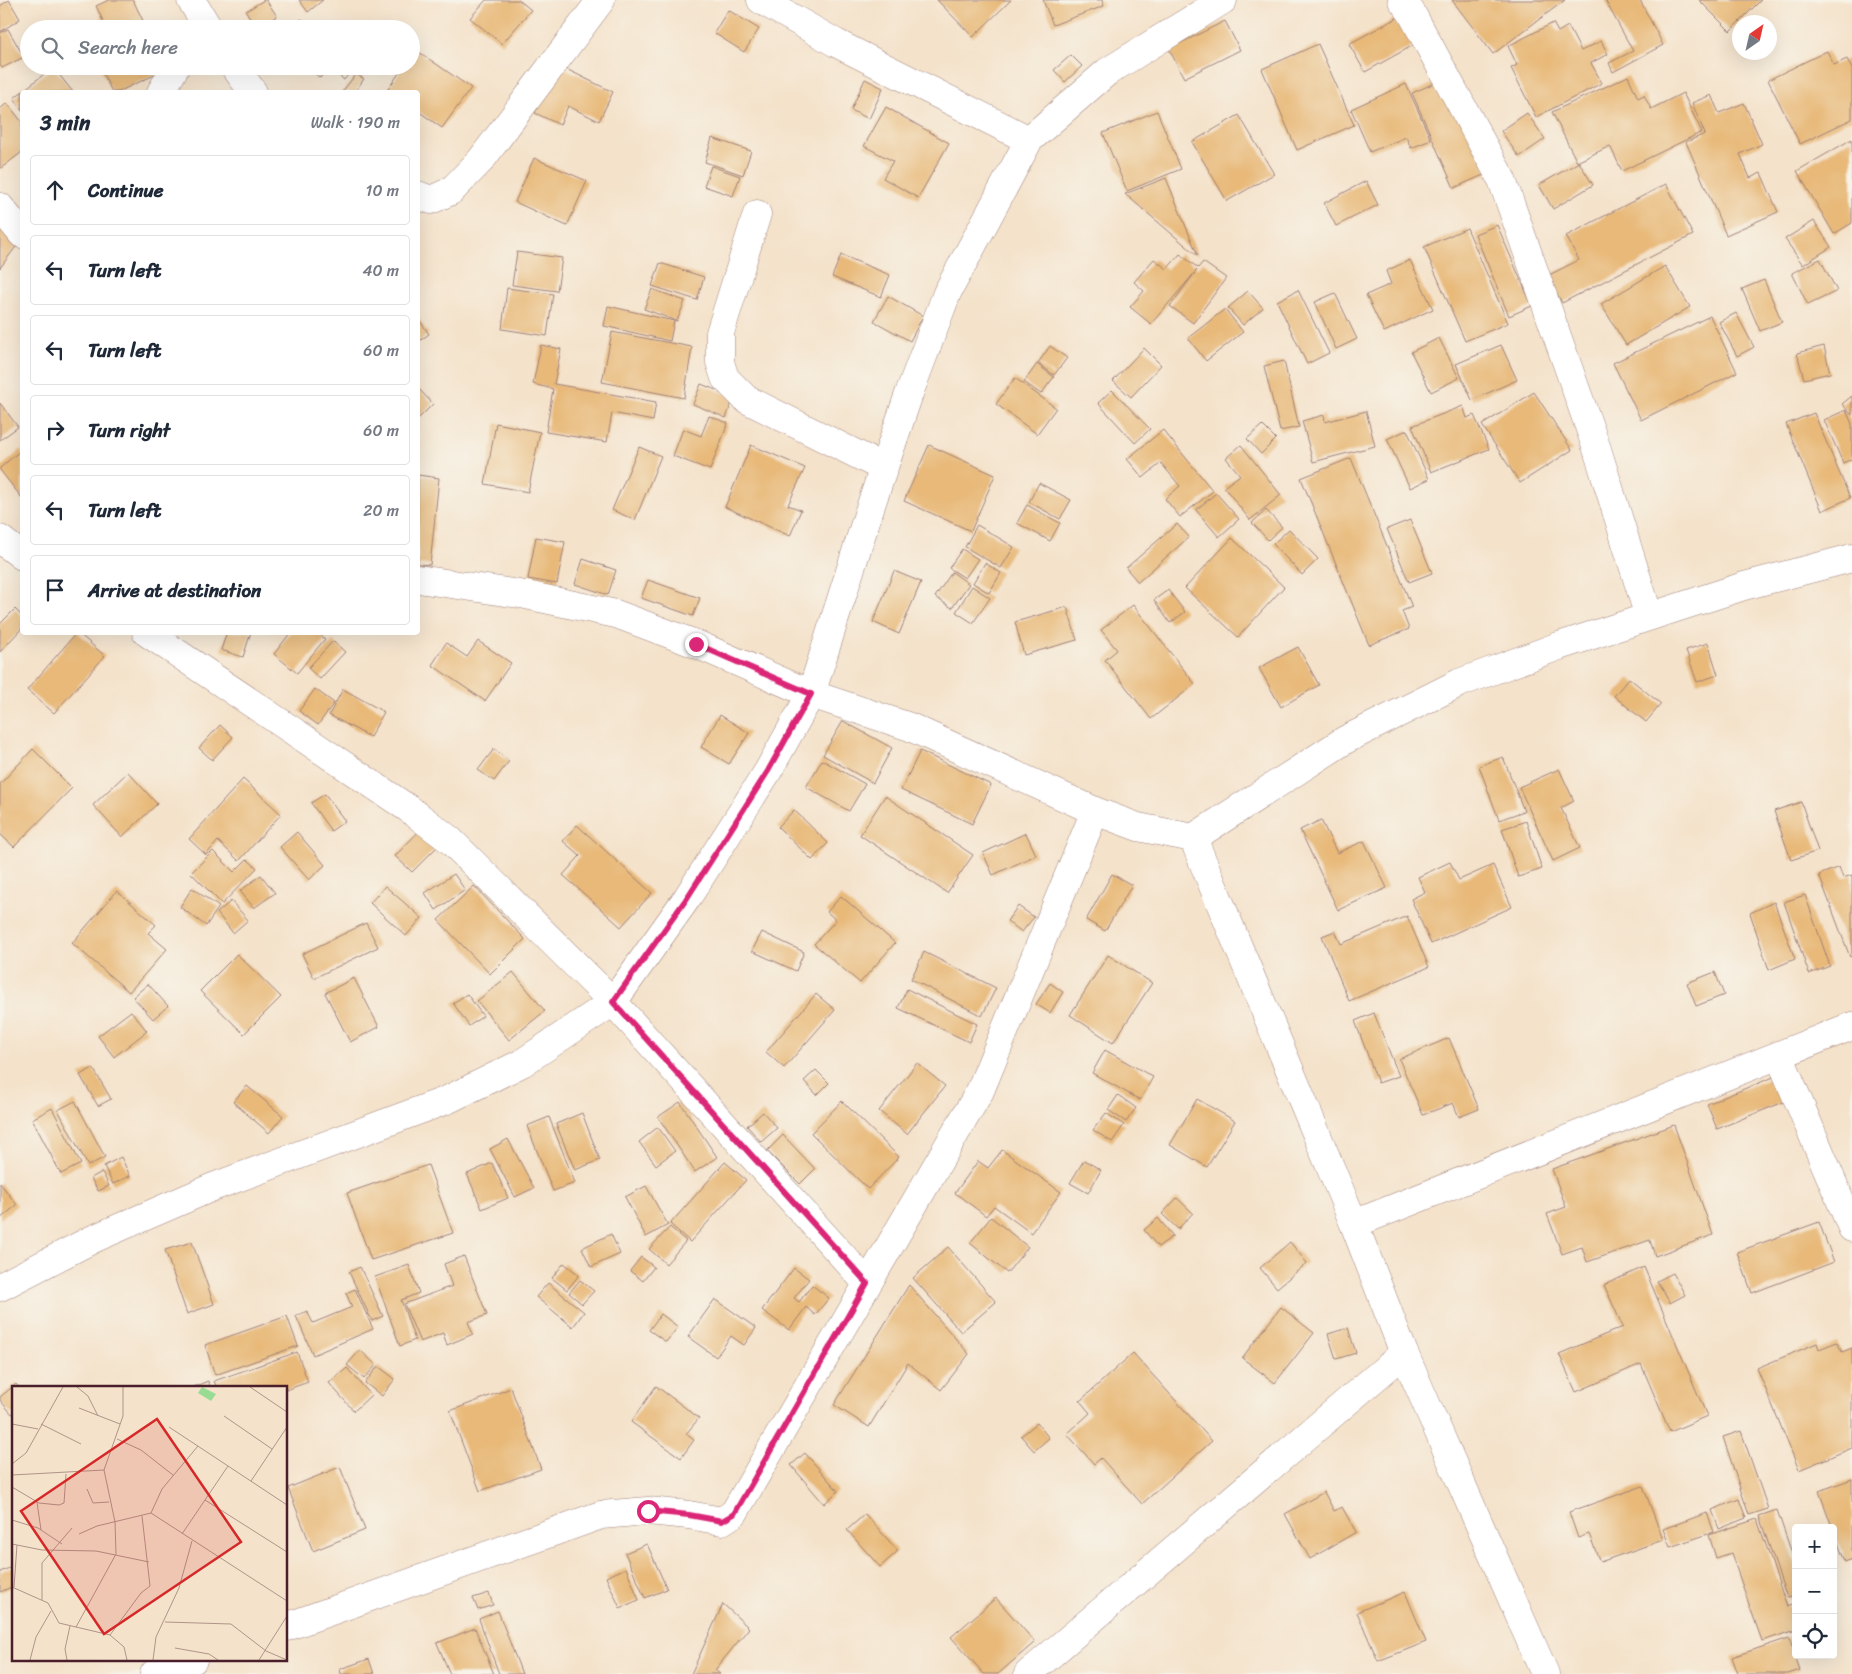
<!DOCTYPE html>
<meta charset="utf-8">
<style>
body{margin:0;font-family:Sriracha,sans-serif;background:#f6f6f7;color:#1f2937}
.controls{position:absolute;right:15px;bottom:15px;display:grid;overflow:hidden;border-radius:5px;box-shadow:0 5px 20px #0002}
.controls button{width:45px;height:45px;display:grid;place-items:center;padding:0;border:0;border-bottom:1px solid #e0e1e3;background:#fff;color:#1f2937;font:25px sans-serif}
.compass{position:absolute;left:1732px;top:15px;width:45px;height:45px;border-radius:50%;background:#fff;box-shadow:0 5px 20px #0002;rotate:34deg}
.stop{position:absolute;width:15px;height:15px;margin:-11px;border:4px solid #db2777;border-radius:50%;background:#fff}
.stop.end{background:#db2777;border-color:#fff;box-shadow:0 1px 5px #0008}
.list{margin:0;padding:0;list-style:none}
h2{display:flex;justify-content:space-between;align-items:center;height:65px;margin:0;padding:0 20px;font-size:21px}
h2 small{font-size:16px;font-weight:400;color:#747a83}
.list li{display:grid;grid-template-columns:32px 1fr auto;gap:15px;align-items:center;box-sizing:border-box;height:70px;margin:0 10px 10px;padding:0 10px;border:1px solid #e0e1e3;border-radius:5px}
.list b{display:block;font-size:19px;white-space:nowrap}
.list em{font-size:16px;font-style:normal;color:#747a83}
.icon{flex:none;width:28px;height:28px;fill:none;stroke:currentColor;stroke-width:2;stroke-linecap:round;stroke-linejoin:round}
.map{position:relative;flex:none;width:1852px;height:1674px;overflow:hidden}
.search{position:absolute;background:#fff;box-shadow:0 5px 20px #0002;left:20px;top:20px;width:400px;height:55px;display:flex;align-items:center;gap:12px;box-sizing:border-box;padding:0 18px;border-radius:28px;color:#747a83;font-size:19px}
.panel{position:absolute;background:#fff;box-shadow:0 5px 20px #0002;left:20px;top:90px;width:400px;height:545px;border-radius:5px}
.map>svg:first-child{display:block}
.building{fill:#e8b979}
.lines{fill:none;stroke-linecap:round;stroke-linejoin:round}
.minor-casing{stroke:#9f807a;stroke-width:29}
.minor{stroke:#fff;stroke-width:28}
.route{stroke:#db2777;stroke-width:6}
.inset-road{fill:none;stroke:#b0948a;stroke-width:1}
.view{fill:#d62828;fill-opacity:0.15;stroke:#d62828;stroke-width:2.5}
.inset-edge{fill:none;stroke:#4a1f2b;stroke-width:2.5}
</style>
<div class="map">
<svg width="1852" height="1674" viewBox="0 0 1852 1674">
<rect width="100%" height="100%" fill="#f7f3e8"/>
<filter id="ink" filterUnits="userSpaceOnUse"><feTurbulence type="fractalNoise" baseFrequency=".02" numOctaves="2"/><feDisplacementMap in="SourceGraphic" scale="10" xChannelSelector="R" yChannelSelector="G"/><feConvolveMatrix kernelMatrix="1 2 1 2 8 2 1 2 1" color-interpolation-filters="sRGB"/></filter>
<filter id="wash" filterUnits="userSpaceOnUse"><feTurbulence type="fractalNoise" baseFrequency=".0096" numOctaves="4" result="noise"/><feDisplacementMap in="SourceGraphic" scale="20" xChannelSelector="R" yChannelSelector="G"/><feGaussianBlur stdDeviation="1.12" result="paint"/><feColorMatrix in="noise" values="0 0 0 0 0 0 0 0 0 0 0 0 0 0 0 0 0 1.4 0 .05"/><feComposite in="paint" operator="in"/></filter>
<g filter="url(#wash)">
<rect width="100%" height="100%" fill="#f4e2ca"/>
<g id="blocks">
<path class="building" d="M9,0L20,19L0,32V6Z
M109,0H133L147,29H87L103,21L96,6Z
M264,0H266L277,16L256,29L246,11Z
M299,0H323L308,12Z
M486,0H519L531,10L502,44L470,18Z
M937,0H1011L973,37Z
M1043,0H1102L1104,6L1053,25Z
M1452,0H1565L1493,54Z
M1605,0H1640L1663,45L1613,72L1609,63L1633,51Z
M1699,0H1761L1730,31Z
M728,10L759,29L744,52L714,33Z
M1404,14L1419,42L1365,72L1349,44Z
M301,19L316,29H294Z
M1225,21L1240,50L1184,78L1169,49Z
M1553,23L1558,32L1568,26L1581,51L1601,41L1608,54L1591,63L1602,83L1536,117L1511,68L1517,65L1508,46Z
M8,29L24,57L2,68L0,65V33Z
M1318,44L1354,125L1297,150L1262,69Z
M416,50L471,88L442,128L418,111V92H392L388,89L404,66H411V56Z
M1827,51L1834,65L1847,59L1852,69V119L1800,144L1768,80Z
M1071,55L1082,66L1065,82L1054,70Z
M558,65L613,92L599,121L568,106L560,125L535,113Z
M99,66H166L167,69L118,92H112Z
M306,66H355L344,80L329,67L320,78Z
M53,67L73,92H22V110L14,98Z
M356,74L364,79L356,90L360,92H342Z
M1628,76L1638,98L1644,95L1651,109L1683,93L1702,132L1622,171L1610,146L1577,162L1552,112Z
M1446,78L1488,173L1454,188L1412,93Z
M865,79L883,88L869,119L851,110Z
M1406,84L1431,140L1411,148L1406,137L1370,152L1351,109Z
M1711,95L1719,113L1744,103L1762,144L1740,154L1750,178L1761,173L1778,212L1726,235L1686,142L1705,134L1692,103Z
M7,103L22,122V152L0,169V109Z
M886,107L949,143L918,198L883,178L893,161L864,146Z
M1157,111L1181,169L1127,191L1103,133Z
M1527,113L1545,139L1519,157L1501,131Z
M1239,115L1274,174L1227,201L1192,142Z
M712,138L751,151L743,175L705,162Z
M1852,139V223L1834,234L1797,171Z
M534,158L587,181L567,226L515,202Z
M1579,162L1593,185L1553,209L1539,185Z
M711,166L740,176L733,196L704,186Z
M1166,178L1198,256L1125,194Z
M1366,181L1378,205L1336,226L1324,203Z
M1666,184L1693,235L1562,303L1547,276L1579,260L1566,236Z
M1814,221L1831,247L1803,265L1785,239Z
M0,224L21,240L0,268Z
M1497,225L1532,306L1509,316L1475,234Z
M1467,228L1508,323L1465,341L1424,247Z
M517,252L562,258L557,291L512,285Z
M1180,254L1198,268L1203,262L1226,278L1193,323L1170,306L1197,270L1151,324L1130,307L1144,291L1134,282L1154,259L1167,269Z
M841,255L890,275L881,297L832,277Z
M1820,259L1837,291L1808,305L1792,273Z
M1410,260L1433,309L1384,332L1366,295L1391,284L1386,271Z
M660,263L704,277L697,300L652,286Z
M1665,266L1690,307L1626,345L1601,304Z
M1764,280L1782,322L1760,331L1742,289Z
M507,288L553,294L547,336L502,329Z
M652,289L685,301L677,321L644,309Z
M1298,290L1329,353L1307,364L1277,301Z
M1248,291L1263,308L1243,325L1228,308Z
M1335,293L1357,339L1336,349L1315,302Z
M888,296L923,316L910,341L874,321Z
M608,306L674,321L670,341L604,326Z
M1225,309L1243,332L1206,361L1188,338Z
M1736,313L1754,347L1737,356L1719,322Z
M1710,316L1737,372L1641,420L1613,363Z
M418,318L429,334L418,342Z
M612,332L692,347L684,398L602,382Z
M1439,338L1459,378L1431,392L1411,352Z
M541,345L561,349L554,384L656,402L653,421L612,413L607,442L546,432L553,389L533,384Z
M1501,345L1517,380L1472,400L1456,364Z
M1050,346L1067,358L1054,375L1038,363Z
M1824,346L1830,373L1804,379L1797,353Z
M1144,348L1161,365L1131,397L1113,381Z
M1284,361L1299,427L1280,431L1264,366Z
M1037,364L1054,377L1041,394L1024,382Z
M1015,378L1056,408L1037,434L996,404Z
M701,384L734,397L726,418L693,404Z
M418,388L433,404L418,419Z
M1112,390L1150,429L1135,443L1098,403Z
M1534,392L1572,450L1520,483L1482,425Z
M1852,396V415L1842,404Z
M0,403L18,427L0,440Z
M1463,406L1467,418L1474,415L1489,449L1431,472L1412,426Z
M1846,410L1852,424V459L1843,463L1824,420Z
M1366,411L1375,446L1313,462L1302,421L1324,415L1325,422Z
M1814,413L1850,498L1822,511L1786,424Z
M709,416L728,423L710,470L673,456L683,429L701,436Z
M496,423L540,432L528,492L485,484Z
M1262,425L1276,439L1261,454L1247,439Z
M1163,430L1213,491L1180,517L1165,499L1180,486L1161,463L1143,478L1127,459Z
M1407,430L1429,479L1410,488L1387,439Z
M751,445L805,468L788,505L801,510L790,536L725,507Z
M929,445L995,475L971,531L904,501Z
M1241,445L1281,495L1250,520L1224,487L1240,475L1226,458Z
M639,447L661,456L635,520L612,510Z
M22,449V498L0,470V468Z
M1351,458L1412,607L1402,611L1409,629L1369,645L1301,478Z
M418,475L439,478L430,565L418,564Z
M1039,483L1071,500L1060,519L1029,502Z
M1216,493L1239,519L1219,537L1196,510Z
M1027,505L1060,523L1050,541L1017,523Z
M1266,510L1282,527L1268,540L1252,523Z
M1410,520L1432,573L1409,582L1387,529Z
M1177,524L1189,537L1138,582L1126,568Z
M977,525L1014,547L1001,568L965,547Z
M1289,529L1318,559L1302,575L1273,544Z
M536,537L565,542L557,584L528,579Z
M1232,538L1284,587L1238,637L1185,588Z
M962,549L978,559L965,578L949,568Z
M583,559L616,570L608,595L575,584Z
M985,563L1001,573L989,593L973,583Z
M894,571L921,582L899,634L873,622Z
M952,572L969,584L952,608L935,597Z
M648,580L700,598L693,616L641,598Z
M972,586L990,598L973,623L956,612Z
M1168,590L1185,612L1170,623L1154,600Z
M1133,605L1195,684L1151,719L1105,660L1117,650L1101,630Z
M1067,607L1077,640L1024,655L1015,622Z
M15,609L22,616V628L0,652V624Z
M77,632L105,656L54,713L27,690Z
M227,632H251L243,657L221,650Z
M291,632H317L325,639L297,673L274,654Z
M333,641L345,652L320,679L308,668Z
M478,641L511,663L485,701L432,665L446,643L467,657Z
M1708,643L1718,675L1697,682L1686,650Z
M1298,647L1319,685L1281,707L1259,668Z
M1629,678L1661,704L1646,722L1614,696Z
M315,689L334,703L318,725L299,711Z
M343,689L384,712L370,737L329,715Z
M720,715L749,733L729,764L701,747Z
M843,721L892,748L873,783L823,755Z
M220,725L233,737L212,760L199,748Z
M33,749L72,788L14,847L0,834V784Z
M494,749L509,761L494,781L478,770Z
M920,751L991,785L972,824L901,790Z
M1503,757L1524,811L1499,820L1479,766Z
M822,760L865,784L849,811L806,787Z
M1559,769L1574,801L1561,808L1580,848L1553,861L1519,787Z
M128,772L157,804L122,837L93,805Z
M243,779L281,814L239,861L218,841L206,855L189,839Z
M325,794L345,821L331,831L311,803Z
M885,796L973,855L947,893L860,835Z
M1801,802L1818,851L1791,860L1774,811Z
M794,810L828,843L812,860L778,827Z
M1321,820L1337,853L1364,841L1387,888L1338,910L1300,830Z
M1526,821L1542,869L1518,877L1502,829Z
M577,825L652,893L621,927L563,875L580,856L563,841Z
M423,827L440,844L412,872L395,856Z
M297,832L325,865L309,880L280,847Z
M1026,833L1036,855L993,875L983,853Z
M213,851L234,872L247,859L257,868L222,904L191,873Z
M1450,862L1459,880L1493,865L1512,907L1431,944L1411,899L1425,892L1418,877Z
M1839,867L1843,878L1852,875V956L1850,957L1819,875Z
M454,874L465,890L436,910L425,893Z
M1112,874L1132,885L1105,931L1086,920Z
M261,875L275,893L254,908L240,891Z
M385,886L422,918L406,936L370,903Z
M474,886L525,939L490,974L438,920Z
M192,888L219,907L206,926L180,907Z
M117,891L156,925L148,933L167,949L129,992L72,943Z
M1805,895L1830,966L1809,974L1784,902Z
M841,896L895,943L860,983L814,944L836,920L827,912Z
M231,901L248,920L233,933L217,913Z
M1774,902L1795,959L1769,970L1750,913Z
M1018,906L1034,917L1022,932L1007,921Z
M1407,916L1429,967L1349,1001L1322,936L1335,931L1341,944Z
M366,923L378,947L314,978L302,954Z
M762,932L804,952L796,971L752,951Z
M924,952L996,988L982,1016L911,979Z
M237,954L281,997L244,1034L200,991Z
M1108,955L1152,983L1113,1043L1070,1015Z
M513,972L545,1011L509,1040L477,1001Z
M1715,972L1724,995L1696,1006L1687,983Z
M354,978L379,1027L350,1042L325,993Z
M1050,983L1063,992L1050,1013L1036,1004Z
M148,984L168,1006L153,1019L133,997Z
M907,989L977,1024L969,1042L898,1008Z
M467,994L483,1016L469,1026L453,1003Z
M816,994L835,1010L784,1068L766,1052Z
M131,1011L147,1031L114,1057L98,1036Z
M1374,1013L1399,1076L1378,1083L1355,1021Z
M1449,1038L1479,1109L1459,1117L1453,1103L1423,1115L1399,1059Z
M1105,1050L1153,1077L1140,1100L1092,1073Z
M917,1063L945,1086L907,1134L879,1111Z
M93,1068L111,1099L98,1106L80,1075Z
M816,1070L829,1083L817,1095L804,1081Z
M1776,1076L1786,1101L1717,1129L1707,1104Z
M247,1086L283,1116L269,1133L233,1102Z
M1118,1095L1136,1108L1126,1122L1108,1110Z
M1197,1099L1235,1121L1207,1167L1170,1145Z
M75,1101L105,1157L88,1166L58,1110Z
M842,1101L899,1157L868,1189L811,1133Z
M680,1102L717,1157L695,1172L658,1117Z
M52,1108L81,1164L61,1174L32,1119Z
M763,1112L777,1128L761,1142L747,1126Z
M582,1113L600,1160L575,1170L556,1124Z
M1106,1113L1124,1125L1112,1142L1093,1130Z
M549,1117L575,1183L553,1191L527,1126Z
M1674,1125L1713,1235L1655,1256L1650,1240L1587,1262L1582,1247L1562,1254L1547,1214L1566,1207L1552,1169Z
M658,1127L675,1151L656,1165L639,1142Z
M783,1135L815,1169L800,1184L767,1151Z
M508,1139L534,1188L515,1197L490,1149Z
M1002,1150L1061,1192L1031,1233L994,1206L986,1216L955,1193L978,1161L988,1168Z
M121,1157L130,1176L113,1184L104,1166Z
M1084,1160L1101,1170L1088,1193L1070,1183Z
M725,1162L746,1180L690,1242L670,1224Z
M492,1163L508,1198L482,1209L467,1174Z
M428,1165L453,1233L371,1260L347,1193Z
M102,1172L109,1186L98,1191L91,1178Z
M0,1183L17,1205L0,1219Z
M646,1186L668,1225L646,1237L625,1197Z
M1177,1198L1193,1213L1178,1229L1162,1214Z
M991,1217L1028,1247L1007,1273L970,1243Z
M1158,1218L1173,1236L1158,1247L1144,1230Z
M1819,1222L1834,1262L1752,1293L1737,1252Z
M670,1227L686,1241L666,1264L649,1249Z
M611,1234L620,1254L591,1267L582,1248Z
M192,1242L214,1304L187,1314L165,1250Z
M1290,1242L1307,1263L1277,1288L1260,1268Z
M948,1247L996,1302L961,1332L913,1278Z
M464,1256L487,1315L468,1322L473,1334L447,1345L443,1333L420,1342L404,1304L452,1286L444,1264Z
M641,1257L654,1267L643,1281L630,1271Z
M564,1263L579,1275L567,1290L552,1278Z
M409,1265L419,1293L401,1300L415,1340L400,1346L375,1277Z
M360,1267L383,1316L372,1321L349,1272Z
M1644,1267L1707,1416L1670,1432L1641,1364L1576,1392L1559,1354L1623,1327L1604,1285Z
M794,1268L809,1279L794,1298L799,1302L812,1285L829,1298L815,1315L806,1307L789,1330L762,1310Z
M1673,1273L1685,1295L1670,1303L1657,1281Z
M580,1280L594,1291L582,1304L569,1293Z
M548,1283L584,1312L573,1327L536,1297Z
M909,1285L969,1354L941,1390L908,1363L869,1427L834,1405Z
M355,1289L373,1329L313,1355L296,1316L307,1311L313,1323L352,1307L346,1293Z
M715,1299L756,1328L744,1345L731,1336L716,1357L688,1337Z
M1281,1307L1314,1333L1275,1383L1242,1358Z
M661,1314L678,1327L666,1342L649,1330Z
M287,1316L298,1346L215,1375L205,1345Z
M1348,1328L1356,1353L1336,1359L1328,1334Z
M1837,1342L1842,1352L1852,1348V1448L1799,1470L1757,1368L1817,1343L1819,1349Z
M360,1350L376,1365L364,1379L347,1365Z
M297,1352L308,1382L286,1390V1388H217L214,1381Z
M1133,1353L1212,1441L1142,1504L1101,1458L1094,1464L1067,1434L1090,1413L1080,1401Z
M378,1366L395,1379L382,1396L365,1383Z
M347,1368L371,1395L354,1411L329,1383Z
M208,1381L211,1388H191Z
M16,1384L20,1388H14V1413L12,1414L0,1400V1397Z
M656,1386L699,1418L686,1434L694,1440L681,1458L631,1422Z
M511,1388L541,1469L480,1491L450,1411Z
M1037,1423L1049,1438L1034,1451L1021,1436Z
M1741,1431L1768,1509L1749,1515L1723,1437Z
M805,1453L838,1491L824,1504L791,1465Z
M340,1467L365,1530L313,1551L288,1488Z
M1852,1479V1559L1845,1562L1819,1491Z
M1643,1486L1663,1540L1600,1562L1589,1534L1578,1538L1569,1512Z
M1324,1492L1334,1511L1342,1507L1356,1532L1310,1559L1285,1514Z
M1739,1499L1746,1518L1719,1529L1712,1510Z
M1777,1510L1796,1565V1596L1787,1598L1759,1516Z
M1707,1513L1714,1532L1670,1547L1663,1529Z
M865,1514L898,1551L880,1567L847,1530Z
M1757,1519L1787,1607L1796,1604V1630L1762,1641L1731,1553L1716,1558L1709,1535Z
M647,1544L667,1589L645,1598L625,1553Z
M14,1566V1586L0,1592V1572Z
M626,1568L639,1600L620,1608L606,1577Z
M1405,1592L1426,1642L1378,1661L1357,1612Z
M489,1593L493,1605L478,1610L473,1598Z
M996,1598L1035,1642L998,1674H984L951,1637Z
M723,1604L749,1628L715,1670L720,1674H691Z
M498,1611L522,1674H499L479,1619Z
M475,1628L494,1674H450L437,1643Z
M1789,1638L1800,1670L1788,1674H1738L1732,1657Z
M369,1659L374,1674H341L340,1669Z"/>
</g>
</g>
<g filter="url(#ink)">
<use href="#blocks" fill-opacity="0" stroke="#9f807a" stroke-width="1"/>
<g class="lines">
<g class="minor-casing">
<path id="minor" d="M191,0L209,29
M761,0L836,43L1029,140
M1402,0L1411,12L1502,180L1597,449L1649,617
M234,66L253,92
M161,92L176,66
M418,195L431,200L451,191L481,160L601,0
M0,207L22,234
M757,214L720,333V362L725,378L746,399L884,468
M0,539L22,556
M418,579L526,595L616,614L696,644L811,694L910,727L1095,811L1138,827L1193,838L1345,740L1459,683L1559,646L1744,586L1852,558
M146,632L409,809L450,840L613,1002L867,1283
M1193,838L1354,1224L1404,1353L1545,1674
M1779,1055L1852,1228
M1354,1224L1852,1026
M0,1287L93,1239L213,1187L447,1100L522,1063L613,1002L687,898L768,771L811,694L869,511L910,391L947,293L1029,140L1107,72L1223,0
M286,1627L601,1515L648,1511L689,1515L722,1521L734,1513L980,1091L1095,811
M154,1674L193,1660
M1028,1674L1404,1353"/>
</g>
<use href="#minor" class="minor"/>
</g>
</g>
<g class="lines" filter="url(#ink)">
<path class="route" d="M648,1511L689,1515L722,1521L734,1514L867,1283L613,1002L687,898L768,771L811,694L696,644"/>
</g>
<g transform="translate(12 1386)">
<rect width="275" height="275" fill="#f4e2ca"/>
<path d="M190,1L204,8L199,15L186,7Z" fill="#98dc94"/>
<path class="inset-road" d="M65,1L76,10L86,30M238,1L275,26M67,22L108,38M212,30L260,63M0,38L26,43M29,38L69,58M157,41L275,119M105,53L129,64L161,89M0,78L14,67L51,1M0,89L92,84M239,95L275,41M0,101L27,117L47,119L52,117L54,88M75,103L81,117L97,116M193,114L275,166M25,116L29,144M139,127L275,215M0,134L26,142L50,158M67,148L85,140L139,127L150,103L186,60M170,148L216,80M0,158L30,164L84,165L137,176M0,201L36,217L47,237L98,249L112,261L115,274M2,201L5,159M30,214V177L60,142M153,236L219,238L254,265L275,274M64,241L104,168L103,136L92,84L111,30V1M98,249L129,207L138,200L130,130M163,262L197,268L206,274M18,274L24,251L39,225M55,274L53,263L58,240M141,274L144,251L167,202L180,155M247,274L275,230"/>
<path class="view" d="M145,33L229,156L92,248L9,125Z"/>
<rect width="275" height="275" class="inset-edge"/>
</g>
</svg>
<div class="controls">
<button>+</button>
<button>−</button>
<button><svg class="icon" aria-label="locate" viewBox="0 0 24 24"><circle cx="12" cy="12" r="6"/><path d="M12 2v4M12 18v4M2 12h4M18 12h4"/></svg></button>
</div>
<svg class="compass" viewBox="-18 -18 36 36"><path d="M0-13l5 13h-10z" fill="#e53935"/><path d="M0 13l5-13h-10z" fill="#747a83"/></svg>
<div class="stop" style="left:648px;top:1511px"></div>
<div class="stop end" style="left:696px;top:644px"></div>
<div class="search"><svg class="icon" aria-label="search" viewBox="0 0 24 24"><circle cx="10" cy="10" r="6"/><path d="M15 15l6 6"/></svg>Search here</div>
<section class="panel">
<h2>3 min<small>Walk · 190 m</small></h2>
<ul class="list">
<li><svg class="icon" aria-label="ahead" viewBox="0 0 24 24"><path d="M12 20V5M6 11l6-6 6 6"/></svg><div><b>Continue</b></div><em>10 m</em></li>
<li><svg class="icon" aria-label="left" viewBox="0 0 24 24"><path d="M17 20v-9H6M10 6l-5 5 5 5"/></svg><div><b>Turn left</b></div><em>40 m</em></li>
<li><svg class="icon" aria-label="left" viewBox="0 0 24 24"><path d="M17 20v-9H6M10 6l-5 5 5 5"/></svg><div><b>Turn left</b></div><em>60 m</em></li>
<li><svg class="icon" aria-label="right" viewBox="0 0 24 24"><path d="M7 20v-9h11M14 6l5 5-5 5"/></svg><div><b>Turn right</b></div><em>60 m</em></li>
<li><svg class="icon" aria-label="left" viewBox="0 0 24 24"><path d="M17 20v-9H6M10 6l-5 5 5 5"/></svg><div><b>Turn left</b></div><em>20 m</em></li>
<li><svg class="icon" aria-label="arrive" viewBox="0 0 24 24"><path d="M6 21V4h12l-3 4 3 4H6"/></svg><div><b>Arrive at destination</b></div></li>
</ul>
</section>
</div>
